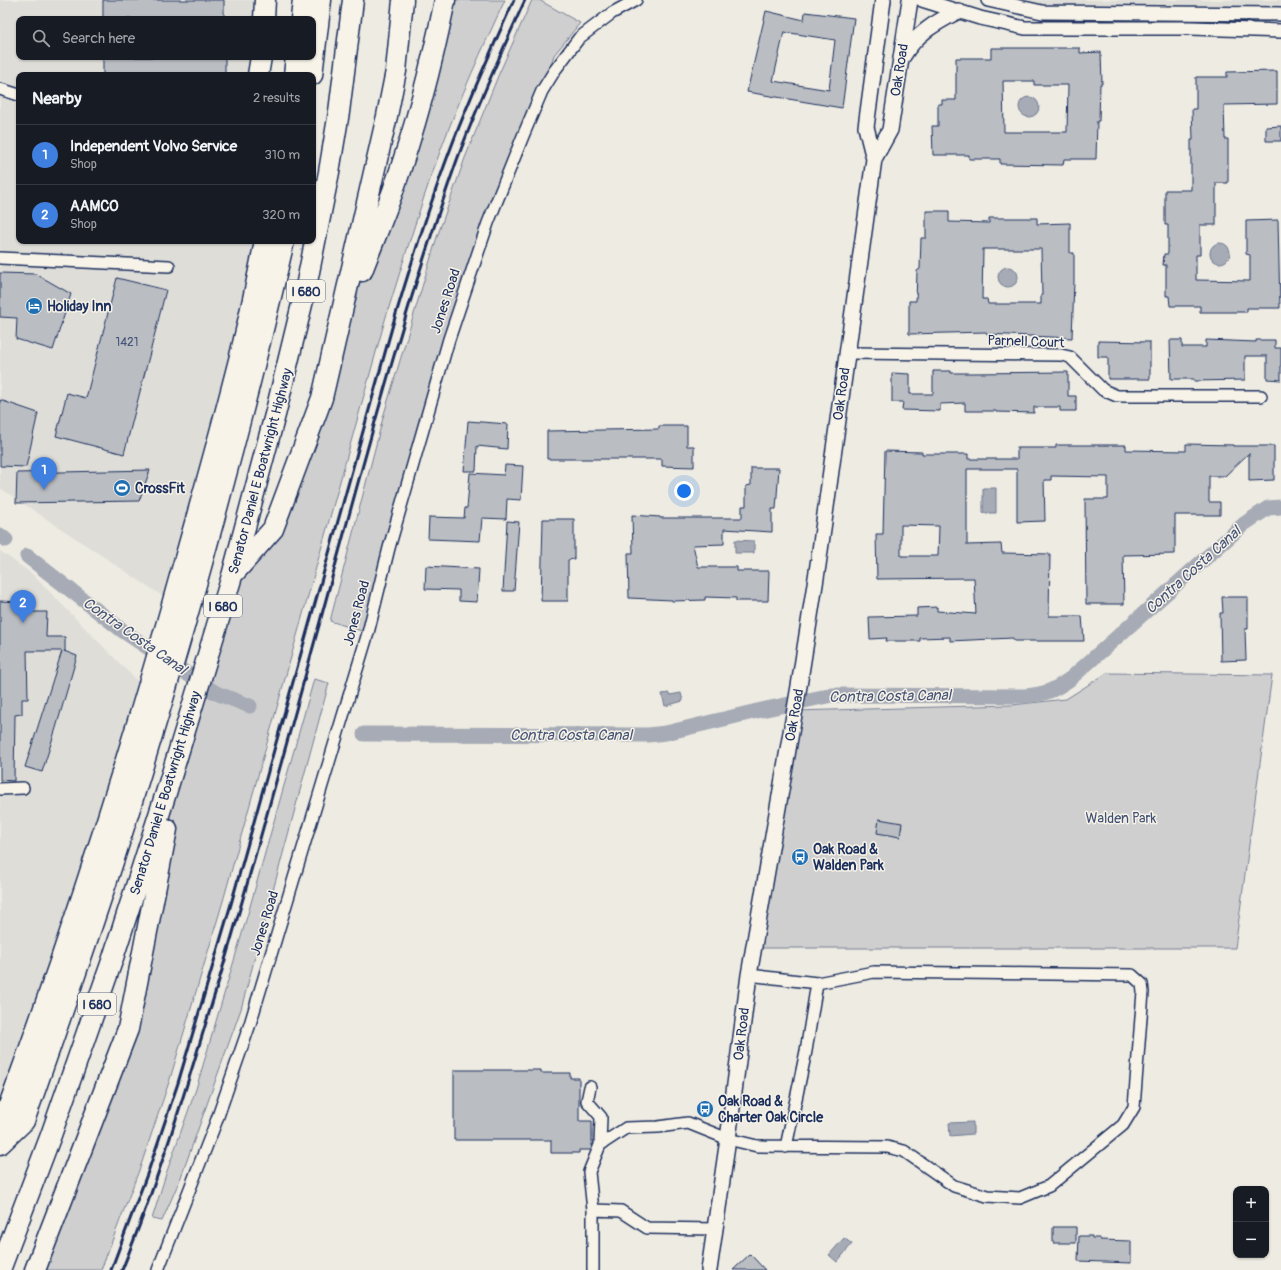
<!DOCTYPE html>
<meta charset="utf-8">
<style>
body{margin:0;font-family:Pangolin,sans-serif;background:#20242c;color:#f1f3f6}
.controls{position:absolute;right:12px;bottom:12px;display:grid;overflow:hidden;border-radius:8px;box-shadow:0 1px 3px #0004}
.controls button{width:36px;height:36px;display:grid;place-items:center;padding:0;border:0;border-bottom:1px solid #363941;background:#171b24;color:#f1f3f6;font:20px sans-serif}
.you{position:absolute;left:684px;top:491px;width:14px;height:14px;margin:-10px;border:3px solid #fff;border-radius:50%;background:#1a73e8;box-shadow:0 0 0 6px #1a73e833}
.badge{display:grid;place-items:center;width:26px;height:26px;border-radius:50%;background:#1f6fb2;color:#fff;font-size:13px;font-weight:700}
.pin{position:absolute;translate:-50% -33px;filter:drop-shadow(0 1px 2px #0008)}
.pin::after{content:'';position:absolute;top:21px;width:14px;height:12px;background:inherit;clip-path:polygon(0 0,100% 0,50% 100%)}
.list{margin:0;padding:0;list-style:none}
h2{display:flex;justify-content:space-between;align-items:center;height:52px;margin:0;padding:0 16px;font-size:17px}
h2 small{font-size:13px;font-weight:400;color:#9ea1a6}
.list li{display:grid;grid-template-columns:26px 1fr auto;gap:12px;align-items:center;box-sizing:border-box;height:60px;padding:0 16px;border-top:1px solid #363941}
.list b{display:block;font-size:15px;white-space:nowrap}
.list p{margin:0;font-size:13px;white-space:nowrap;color:#9ea1a6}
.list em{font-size:13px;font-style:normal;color:#9ea1a6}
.icon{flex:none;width:22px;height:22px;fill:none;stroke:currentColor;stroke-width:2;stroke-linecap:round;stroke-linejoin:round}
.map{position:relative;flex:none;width:1281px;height:1270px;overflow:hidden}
.search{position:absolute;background:#171b24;box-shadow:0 1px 3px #0004;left:16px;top:16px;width:300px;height:44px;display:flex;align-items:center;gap:10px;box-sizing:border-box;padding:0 14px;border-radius:8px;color:#9ea1a6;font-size:15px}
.panel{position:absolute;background:#171b24;box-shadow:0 1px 3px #0004;left:16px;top:72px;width:300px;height:172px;border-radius:8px}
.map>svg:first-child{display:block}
.built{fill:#deddd8}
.green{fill:#cfcfcf;stroke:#757f96}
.water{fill:#a6abb5;stroke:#6e7992}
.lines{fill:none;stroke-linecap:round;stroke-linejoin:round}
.canal{stroke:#a6abb5;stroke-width:15}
.building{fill:#babdc2;stroke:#1b2f5e;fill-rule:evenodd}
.minor-casing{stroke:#1b2f5e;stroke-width:14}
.tertiary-casing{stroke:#1b2f5e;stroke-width:16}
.secondary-casing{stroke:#1b2f5e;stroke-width:18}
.motorway-casing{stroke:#1b2f5e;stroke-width:23}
.minor{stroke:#f7f3e8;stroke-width:11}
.tertiary{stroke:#f7f3e8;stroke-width:13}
.secondary{stroke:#f7f3e8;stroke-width:15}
.motorway{stroke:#f7f3e8;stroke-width:20}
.rail{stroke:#1b2f5e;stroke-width:3}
.labels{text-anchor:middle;stroke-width:3;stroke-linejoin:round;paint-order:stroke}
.number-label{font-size:12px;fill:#435277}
.shield{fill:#f7f3e8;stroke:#5d6a87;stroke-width:1}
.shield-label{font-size:13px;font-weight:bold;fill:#1b2f5e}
.street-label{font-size:14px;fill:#1b2f5e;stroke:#f7f3e8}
.poi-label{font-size:14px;font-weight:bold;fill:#1b2f5e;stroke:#f7f3e8;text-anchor:start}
.park-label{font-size:14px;fill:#3f4f75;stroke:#f7f3e8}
.water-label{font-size:15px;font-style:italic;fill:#455478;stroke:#f7f3e8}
</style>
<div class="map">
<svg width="1281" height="1270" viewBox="0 0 1281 1270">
<rect width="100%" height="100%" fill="#eeebe2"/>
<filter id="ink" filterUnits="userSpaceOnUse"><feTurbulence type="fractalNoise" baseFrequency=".025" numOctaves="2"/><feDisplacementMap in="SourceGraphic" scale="8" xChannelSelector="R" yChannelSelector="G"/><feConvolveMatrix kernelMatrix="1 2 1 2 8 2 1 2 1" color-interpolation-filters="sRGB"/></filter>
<g filter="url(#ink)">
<path class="built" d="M0,0H265L264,19H19V57H261L258,75H19V241H252L253,301L173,603L0,488Z
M988,0H1281V14L1042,12Z
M0,551L32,574L147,691L20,1078L0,1098Z"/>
<path class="green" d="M445,0H505C482,49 460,98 441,149C420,205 403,263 385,320L223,901L170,1079L141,1165L101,1270H35L128,1029L185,735L232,576L273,529Z
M532,0H539L580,23L554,55L542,91L488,223L368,633L330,621L384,414L437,237L465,158L498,76Z
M1107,673L1272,675L1235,948H753L795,711L1012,705L1066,699Z
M314,679L329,683L241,1009L181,1177L162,1221L152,1219L166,1174L196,1089L222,1001L249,910Z"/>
<path class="water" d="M1019 107a10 10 0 1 1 20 0a10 10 0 1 1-20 0Z
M1210 253a10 10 0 1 1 20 0a10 10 0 1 1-20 0Z
M998 277a10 10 0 1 1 20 0a10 10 0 1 1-20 0Z
M983,488H996V513H983Z
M735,540L754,541V553H735Z
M669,693L670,695L681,693L683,701L665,706L662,694Z
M973,1122V1134L950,1136L949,1123Z
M844,1238L852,1244L837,1262L829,1255Z"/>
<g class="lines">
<path class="canal" d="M0,535L6,540
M27,556L123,631L216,693L250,706
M364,734L648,735L666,733L757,711L832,695L1025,696C1046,694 1053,691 1070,679L1244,524L1268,508L1281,507"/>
</g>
<path class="building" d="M103,0H224V19H103Z
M766,11L804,20L805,12L854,18L842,108L747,92ZM784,32L835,40L829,90L773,81Z
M991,48H1080V53L1101,52L1102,84H1100L1099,121H1097L1096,159H1064L1063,165L1000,164V159H969V155H933L932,126H938V104H942V100H956V58H991ZM1003,81H1034V85H1068L1067,132H1004Z
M103,57H225V75H103Z
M1277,71V104L1224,105L1225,139H1228V183H1216V225H1200V255H1196V280L1250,281V255L1246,254V221L1278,220L1280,308H1247V312H1200V306H1170L1169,296H1166V265H1163L1164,254H1168V225H1165V190H1191V140H1193L1192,109H1196V77H1227V72Z
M1281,126V141H1266V127Z
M926,211H949V222L989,223V218H1037V224L1070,223V253H1074V281L1072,338L987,334L986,332L909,334V301H916L917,271L920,269L921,238H926ZM983,249H1041L1042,295H1041V304H988L987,299H982Z
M0,273L36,274L71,294L53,350L16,339L17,318L0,317Z
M117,278L166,290L124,454L56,436L67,393L86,398Z
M1170,340H1182V347H1206V340L1256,342V340H1275V348H1281V380L1267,379V356H1245V380L1194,381V379H1171Z
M1098,341L1150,342V379H1108V357H1098Z
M933,371H951V373H973L1068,372V396H1076V411H1060V407H1034V413L996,412V411H965V403L940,404V411L902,410L903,402H892V373L910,374V394H933Z
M0,400L38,413L26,467L0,466Z
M468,421L508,424L507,449L477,446L476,471H464Z
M659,426H687V446H694V467L662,466V459H547V431L659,429Z
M1186,444L1233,445V446H1274V480L1249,481V453L1225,476H1209V502H1220V515H1175V554L1123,555L1124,604H1086L1085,499H1108V477L1051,476V480H1044L1045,521L1017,522V469H967V545L1001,544L1002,553L1050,554L1049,616H1082L1084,641H1014L1013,638L950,641V637L920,638V641H886L887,638L870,639L869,617L917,616V608L937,607V611L976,614L974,578L877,579L876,534H883L885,451L922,452V454H968V459H1017V448H1056V445H1126V450L1186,451ZM901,525L939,526L938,556H901Z
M505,465L523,466L521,500L507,499L506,519L482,518L480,541L428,539L429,517L464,518L465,508H467L470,473L504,475Z
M751,468H779L776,509H772V532L724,529V544L693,545L698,567H737V571H769L768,601H736V598L705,597V600L672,601V600L629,598L628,553H633L632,515L660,517V518H742V506H746V486L751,485Z
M150,470L139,501L16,503L17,473Z
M543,519H574V559L568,560V601H541Z
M507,521L519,522L514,591H503Z
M426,566L479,569L477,602L459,601V590L425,589Z
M1222,597H1248V629H1245L1246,660L1221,661L1220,613H1223Z
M0,601L22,602V612H47L46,637H65V651H64L77,656L56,728L42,772L25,767L62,651H27L28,699H22V714L15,715L14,781L0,780Z
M879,819L902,823L900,837L877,833Z
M454,1070H541V1073H570V1078H579V1121H592V1147L591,1150H579V1153H551V1140H454Z
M1053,1227H1076V1243H1053Z
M1079,1236H1092V1238H1100V1240L1131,1241V1263L1078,1261Z
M750,1254L765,1270H733Z"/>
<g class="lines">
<g class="minor-casing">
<path id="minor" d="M0,89L19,95
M0,258L169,266
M847,353L1061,355L1070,357L1103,390L1117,396H1261
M0,789L23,788
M590,1087L587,1101L601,1117L600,1145
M786,1147L806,1051L817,983
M593,1210V1270
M715,1229L647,1228L621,1211L593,1210L589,1172L600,1145L626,1128L658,1127L688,1123L728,1139L757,1146L887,1147L904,1151L954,1186L987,1196L1020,1198L1049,1186L1123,1125L1134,1107L1143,992L1142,984L1132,975L874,972L817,983L749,975
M158,1270L216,1122L250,1024L368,633L389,548L449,339L488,223L523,136L542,91L555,70L579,38L612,13L636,0"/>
</g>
<g class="tertiary-casing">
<path id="tertiary" d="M922,0L980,18L1025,28H1191L1281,31
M988,0L1042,12L1281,14"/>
</g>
<g class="secondary-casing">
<path id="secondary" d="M903,56C917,33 935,23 958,11
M874,159L890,130L910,0
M709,1270L728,1139L749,975L799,686L818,565L874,159L866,127L883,0"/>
</g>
<g class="motorway-casing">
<path id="motorway" d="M264,19L265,0
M301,19L303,0
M258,75L261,57
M294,75L296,57
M312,75L321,0
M362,271C372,245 383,218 393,191C415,129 432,65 445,0
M235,572L273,529L322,398L387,116L396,71L403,0
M0,1130C69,944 131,754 184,562C203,495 222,427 239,360C249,320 257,281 265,241
M0,1144L24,1121C56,1030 89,938 118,846C181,646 237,445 284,241
M0,1270L51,1135L112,961L166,793L232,576L276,411L305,292L329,172L339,112L353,0
M35,1270L128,1029L167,829"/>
</g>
<use href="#minor" class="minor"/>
<use href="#tertiary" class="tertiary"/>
<use href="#secondary" class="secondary"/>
<use href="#motorway" class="motorway"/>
<path class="rail" d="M111,1270L149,1169L178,1083L231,904L393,324C410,267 428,209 449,153C468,101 491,51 514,0
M122,1270C159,1179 187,1085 216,990C260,845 299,698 339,552C375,420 411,289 457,160C477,106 501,53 525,0"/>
</g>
</g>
<defs>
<g id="hotel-disc" transform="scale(0.9)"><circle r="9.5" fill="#1f6fb2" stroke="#f7f3e8"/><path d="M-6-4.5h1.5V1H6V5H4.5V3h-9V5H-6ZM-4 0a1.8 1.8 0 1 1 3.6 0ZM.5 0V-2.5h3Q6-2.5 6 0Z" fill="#fff"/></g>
<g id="stadium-disc" transform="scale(0.9)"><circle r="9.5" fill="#1f6fb2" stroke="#f7f3e8"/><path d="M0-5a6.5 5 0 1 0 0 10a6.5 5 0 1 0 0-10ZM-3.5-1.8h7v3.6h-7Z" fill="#fff"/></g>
<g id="bus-disc" transform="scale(0.9)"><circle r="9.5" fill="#1f6fb2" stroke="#f7f3e8"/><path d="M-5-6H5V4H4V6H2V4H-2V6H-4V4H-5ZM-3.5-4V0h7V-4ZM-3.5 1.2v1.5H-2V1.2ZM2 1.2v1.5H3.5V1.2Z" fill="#fff"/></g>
</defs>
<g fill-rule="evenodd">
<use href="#hotel-disc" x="34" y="306"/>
<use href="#stadium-disc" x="122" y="488"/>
<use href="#bus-disc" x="800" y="857"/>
<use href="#bus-disc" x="705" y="1109"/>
</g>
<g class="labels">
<g class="number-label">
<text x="127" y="346">1421</text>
</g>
<g class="shield">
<rect x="287" y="280" width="38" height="22" rx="3"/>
<rect x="204" y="595" width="38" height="22" rx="3"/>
<rect x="78" y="993" width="38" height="22" rx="3"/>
</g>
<g class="shield-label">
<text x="306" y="296">I 680</text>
<text x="223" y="611">I 680</text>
<text x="97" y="1009">I 680</text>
</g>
<g class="street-label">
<text transform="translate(899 70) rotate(-81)" y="5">Oak Road</text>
<text transform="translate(445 301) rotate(-72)" y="5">Jones Road</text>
<text transform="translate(1026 341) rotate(2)" y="5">Parnell Court</text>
<text transform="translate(841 394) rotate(-82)" y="5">Oak Road</text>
<text transform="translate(260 471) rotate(-75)" y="5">Senator Daniel E Boatwright Highway</text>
<text transform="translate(356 613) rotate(-75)" y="5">Jones Road</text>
<text transform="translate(794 715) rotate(-80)" y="5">Oak Road</text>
<text transform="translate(165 793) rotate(-73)" y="5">Senator Daniel E Boatwright Highway</text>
<text transform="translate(264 923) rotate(-73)" y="5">Jones Road</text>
<text transform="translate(741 1034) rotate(-83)" y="5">Oak Road</text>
</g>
<g class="poi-label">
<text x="47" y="311">Holiday Inn</text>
<text x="135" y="493">CrossFit</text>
<text x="813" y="854">Oak Road &amp;<tspan x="813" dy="16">Walden Park</tspan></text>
<text x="718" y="1106">Oak Road &amp;<tspan x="718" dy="16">Charter Oak Circle</tspan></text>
</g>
<g class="park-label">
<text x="1121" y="823">Walden Park</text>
</g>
<g class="water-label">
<text transform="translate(1193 570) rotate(-42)" y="5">Contra Costa Canal</text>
<text transform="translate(135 636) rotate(35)" y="5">Contra Costa Canal</text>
<text transform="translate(890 696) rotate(-1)" y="5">Contra Costa Canal</text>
<text x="571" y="740">Contra Costa Canal</text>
</g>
</g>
</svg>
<div class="controls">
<button>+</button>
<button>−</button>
</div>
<div class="you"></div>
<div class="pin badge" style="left:44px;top:490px;background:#3f7fe0">1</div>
<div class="pin badge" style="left:23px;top:623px;background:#3f7fe0">2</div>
<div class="search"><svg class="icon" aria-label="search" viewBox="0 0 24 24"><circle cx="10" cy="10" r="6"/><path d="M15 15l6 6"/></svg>Search here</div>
<section class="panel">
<h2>Nearby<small>2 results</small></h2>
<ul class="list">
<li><span class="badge" style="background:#3f7fe0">1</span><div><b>Independent Volvo Service</b><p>Shop</p></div><em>310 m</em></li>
<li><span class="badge" style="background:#3f7fe0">2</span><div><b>AAMCO</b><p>Shop</p></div><em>320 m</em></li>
</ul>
</section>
</div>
